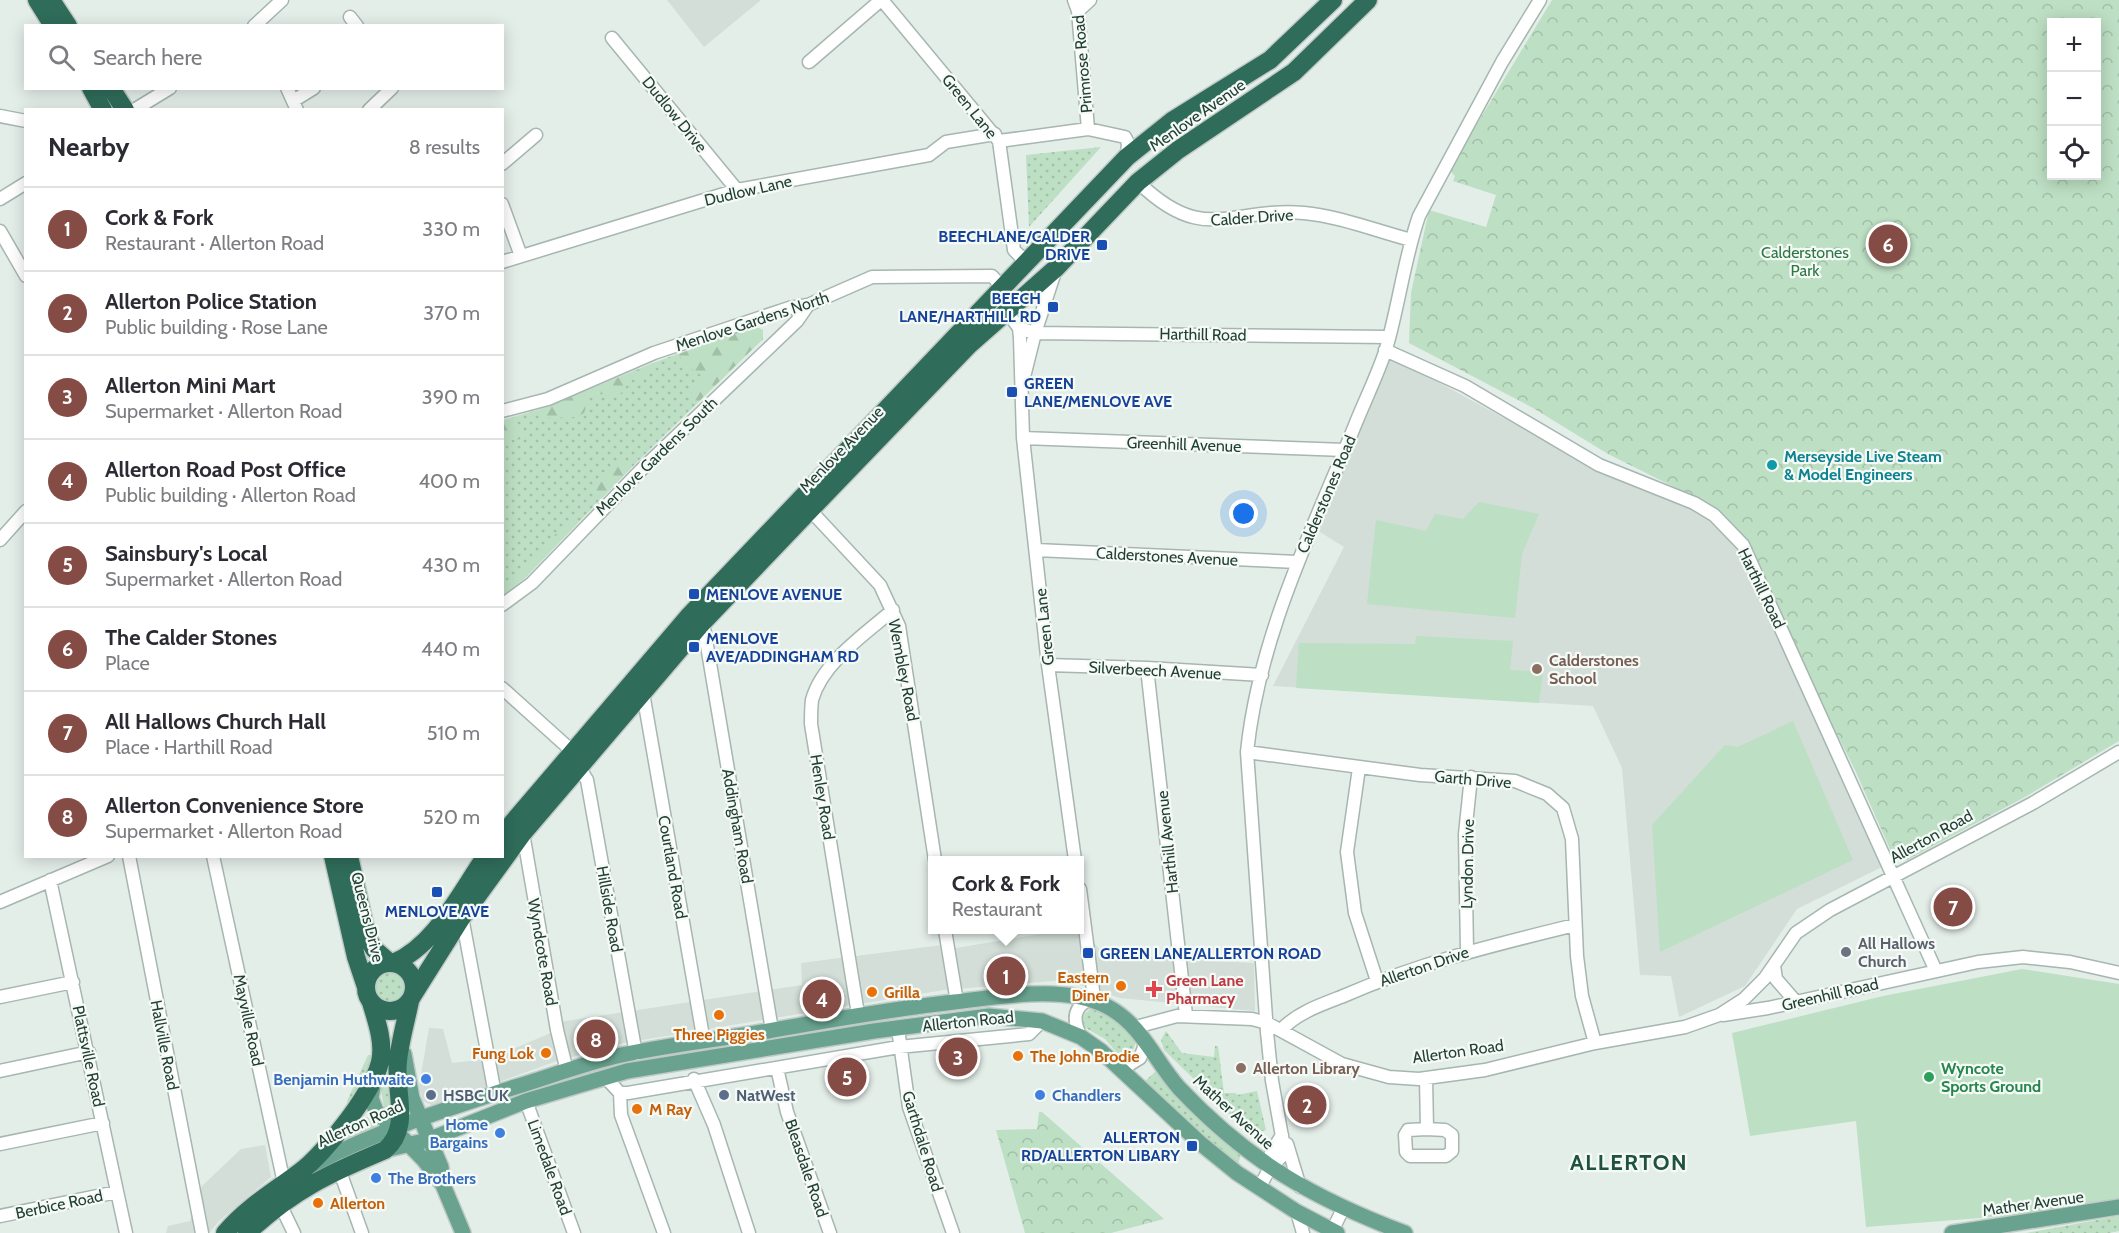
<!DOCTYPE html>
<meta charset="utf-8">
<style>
body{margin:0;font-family:Cabin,sans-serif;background:#f7f7f7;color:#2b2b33}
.controls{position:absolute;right:18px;top:18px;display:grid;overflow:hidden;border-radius:0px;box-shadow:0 3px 15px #0003}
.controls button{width:54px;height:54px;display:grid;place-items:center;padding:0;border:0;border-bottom:2px solid #e1e1e2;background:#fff;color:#2b2b33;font:30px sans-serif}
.you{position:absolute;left:1244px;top:514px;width:21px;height:21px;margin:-15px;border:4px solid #fff;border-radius:50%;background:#1a73e8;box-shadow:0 0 0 9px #1a73e833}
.badge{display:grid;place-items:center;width:39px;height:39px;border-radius:50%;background:#854c46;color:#fff;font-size:20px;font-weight:700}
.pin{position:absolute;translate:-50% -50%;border:3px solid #fff;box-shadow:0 2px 6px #0006}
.popup{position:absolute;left:928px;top:856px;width:156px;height:78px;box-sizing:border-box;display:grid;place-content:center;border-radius:0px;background:#fff;filter:drop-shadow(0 2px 4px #0005);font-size:20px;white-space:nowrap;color:#7c7c81}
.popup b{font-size:22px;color:#2b2b33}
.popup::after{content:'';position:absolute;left:50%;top:100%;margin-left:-12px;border:12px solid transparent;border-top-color:#fff}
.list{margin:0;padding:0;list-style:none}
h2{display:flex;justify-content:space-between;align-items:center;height:78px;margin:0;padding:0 24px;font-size:26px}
h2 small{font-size:20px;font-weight:400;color:#7c7c81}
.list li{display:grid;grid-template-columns:39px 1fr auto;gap:18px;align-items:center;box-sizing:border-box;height:84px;padding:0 24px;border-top:2px solid #e1e1e2}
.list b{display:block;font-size:22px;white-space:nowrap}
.list p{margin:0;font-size:20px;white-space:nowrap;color:#7c7c81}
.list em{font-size:20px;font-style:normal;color:#7c7c81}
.icon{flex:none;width:33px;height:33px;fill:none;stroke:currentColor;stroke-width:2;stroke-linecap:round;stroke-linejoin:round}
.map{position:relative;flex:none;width:2119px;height:1233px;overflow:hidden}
.search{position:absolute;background:#fff;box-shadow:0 3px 15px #0003;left:24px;top:24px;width:480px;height:66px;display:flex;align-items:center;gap:15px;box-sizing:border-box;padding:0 21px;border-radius:0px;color:#7c7c81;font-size:22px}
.panel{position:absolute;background:#fff;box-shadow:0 3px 15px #0003;left:24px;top:108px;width:480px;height:750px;border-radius:0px}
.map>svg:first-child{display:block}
.built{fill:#d2ded7}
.grass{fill:url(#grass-dots)}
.forest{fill:url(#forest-firs)}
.park{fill:url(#park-crowns);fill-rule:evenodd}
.pitch{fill:#bddfc3}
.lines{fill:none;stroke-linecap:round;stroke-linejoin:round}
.minor-casing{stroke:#a6b6b0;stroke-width:15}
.major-casing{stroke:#c1cac7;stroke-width:18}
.highway-casing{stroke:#c1cac7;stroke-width:21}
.minor{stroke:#fff;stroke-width:12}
.major{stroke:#69a38f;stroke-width:15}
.highway{stroke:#2f6c5a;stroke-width:18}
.transit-dot{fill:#1a4fb4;stroke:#f5faf7;stroke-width:2}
.culture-dot{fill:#0f9aa8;stroke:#f5faf7;stroke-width:2}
.education-dot{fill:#8d6e63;stroke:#f5faf7;stroke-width:2}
.worship-dot{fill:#6b7280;stroke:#f5faf7;stroke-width:2}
.food-dot{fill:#e8710a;stroke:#f5faf7;stroke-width:2}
.health-dot{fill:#e0444e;stroke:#f5faf7;stroke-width:2}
.leisure-dot{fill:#2e9e5b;stroke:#f5faf7;stroke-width:2}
.shop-dot{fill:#3f7fe0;stroke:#f5faf7;stroke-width:2}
.service-dot{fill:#5c6f8a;stroke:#f5faf7;stroke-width:2}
.labels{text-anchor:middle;stroke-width:4.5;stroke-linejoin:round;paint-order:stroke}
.street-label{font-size:16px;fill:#234036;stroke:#f5faf7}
.transit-label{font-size:16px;font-weight:bold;fill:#164399;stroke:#f5faf7;text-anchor:start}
.park-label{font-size:16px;fill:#2d7743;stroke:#f5faf7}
.culture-label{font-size:16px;font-weight:bold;fill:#0d838f;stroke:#f5faf7;text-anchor:start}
.education-label{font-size:16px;font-weight:bold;fill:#785e54;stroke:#f5faf7;text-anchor:start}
.worship-label{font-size:16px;font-weight:bold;fill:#5b616d;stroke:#f5faf7;text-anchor:start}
.food-label{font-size:16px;font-weight:bold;fill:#c56008;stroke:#f5faf7;text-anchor:start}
.health-label{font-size:16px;font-weight:bold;fill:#be3a42;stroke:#f5faf7;text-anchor:start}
.leisure-label{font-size:16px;font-weight:bold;fill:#27864d;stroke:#f5faf7;text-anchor:start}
.shop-label{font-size:16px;font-weight:bold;fill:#366cbe;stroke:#f5faf7;text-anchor:end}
.service-label{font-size:16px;font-weight:bold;fill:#4e5e75;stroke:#f5faf7;text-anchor:start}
.district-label{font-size:22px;font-weight:bold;letter-spacing:1.5px;fill:#1f5241;stroke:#f5faf7}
</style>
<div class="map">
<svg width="2119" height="1233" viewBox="0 0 2119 1233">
<defs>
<pattern id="grass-dots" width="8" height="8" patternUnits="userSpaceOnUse" patternTransform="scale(1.5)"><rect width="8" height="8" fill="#bddfc3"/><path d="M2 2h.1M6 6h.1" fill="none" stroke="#a2c0a8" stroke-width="1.8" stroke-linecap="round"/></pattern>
<pattern id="forest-firs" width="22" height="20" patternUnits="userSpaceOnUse" patternTransform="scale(1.5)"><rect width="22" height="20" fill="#bddfc3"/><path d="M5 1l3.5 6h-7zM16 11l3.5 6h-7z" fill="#a2c0a8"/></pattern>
<pattern id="park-crowns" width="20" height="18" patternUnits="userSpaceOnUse" patternTransform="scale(1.5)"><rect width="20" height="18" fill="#bddfc3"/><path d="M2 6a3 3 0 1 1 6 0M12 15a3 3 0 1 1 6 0" fill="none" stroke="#a2c0a8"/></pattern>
</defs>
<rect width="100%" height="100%" fill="#e4eee9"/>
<path class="built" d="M667,0H761L704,47Z
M1387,354L1593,467L1711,516L1737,545L1882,867L1797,909L1745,986L1679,1017L1671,976L1640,975L1622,768L1593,706L1273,686L1344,547L1312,527Z
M1081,927L1104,955L1254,963L1255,1011L1120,998L1065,980L944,990L624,1043L554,1062L433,1106L423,1101L419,1086L429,1028L443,1029L452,1063L489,1059L558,1030L559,1022L802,985L801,963L942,945L956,948L1064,930H1080Z
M265,1145L271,1177L219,1221L209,1233H166L168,1226L190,1221L202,1186L241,1149Z"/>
<path class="grass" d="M1101,147L1029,227L1026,155Z
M754,326L763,330V339L631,468L525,578L503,595V420L547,407L653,363Z
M373 988a18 18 0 1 1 36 0a18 18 0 1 1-36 0Z
M1091,1008C1111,1011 1124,1027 1136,1042L1133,1050L1118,1054L1105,1039L1084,1027L1082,1016Z
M1166,1031L1182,1053L1214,1057L1215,1046H1218L1224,1093H1236L1237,1095L1257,1091L1266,1130L1250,1134L1200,1087L1202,1084L1197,1082L1164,1050L1161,1040Z
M368,1055H371L368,1071L349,1103L347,1101Z
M1156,1071L1241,1153L1238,1165L1215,1148L1144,1082Z
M388,1072L393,1108L384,1107L381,1091Z
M367,1117L376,1124L375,1128L343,1142L360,1120Z
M2119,1216V1231L2109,1233H2026Z"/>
<path class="forest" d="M754,326L763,330V339L695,405L692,401V389L702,376L683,363L679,354Z
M653,363L648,374L631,379L619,396L602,394L589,398L584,413L576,417L540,418V410Z
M518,416L517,425L525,433L522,439L512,440L503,435V420Z
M617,461H624L631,468L603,497L592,490L595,481Z
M568,521L577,524L525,578L503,595V589Z"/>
<path class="park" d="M1552,0H2119V741L2025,797L1907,860L1894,858L1855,770L1804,669L1748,544L1696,498L1608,454L1533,408L1409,343L1411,293L1429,210L1486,227L1496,195L1453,181L1455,176L1449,170ZM2052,22H2096V176H2052Z
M1039,1112H1042L1164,1219L1111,1233H1025L996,1130L1037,1129Z"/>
<path class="pitch" d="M1479,502L1539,514L1522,554L1515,618L1367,604L1376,520L1426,531L1435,514L1463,519Z
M1416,636L1513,641L1510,670L1543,672L1539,703L1296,688L1299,643L1415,644Z
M1793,721L1853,860L1660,952L1652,825L1725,745L1738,747Z
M2022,969L2119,984V1200L2045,1213L1866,1227L1856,1121L1750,1136L1732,1033L1883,996Z"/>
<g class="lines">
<g class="minor-casing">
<path id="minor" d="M882,0L999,141L1014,250L1027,263
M1074,0L1078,11L1088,129
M1078,11L1090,0
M350,17L357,26
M254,26L282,0
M612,38L737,190
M809,62L881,0
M287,88L297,110
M293,101L314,88
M134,110L170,88
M369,110L392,88
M0,116L26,121
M999,141L1088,129L1125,137L1128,143L1127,157
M502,164L536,135
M1138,182C1204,246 1229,207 1304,213C1338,216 1377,231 1411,240
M0,199L26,183
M502,204L521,256
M0,231L26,276
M502,262L737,190L929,155L946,142L995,134
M1007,312L1019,328L1020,338L1023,438L1048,665L1075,860
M1019,328L1035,333L1388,337
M1385,350L1465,386L1599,465L1694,503L1714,515L1743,545L1936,971
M1025,373L1035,333L1056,269
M502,411L548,399L654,353L789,308L808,305L872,277L992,276L1004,289
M1023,438L1345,450
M810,510L880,585L899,626L935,860
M0,540L26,511
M1036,550L1297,562
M502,605L532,583L641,470L797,321L808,305
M703,622L772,1030
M1048,665L1147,668L1262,675
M1147,668L1186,1015
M502,688L572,751
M643,693L704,1042
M1247,752L1420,775L1515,781L1547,794L1563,808L1572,839L1577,956L1582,996L1595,1043
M579,767L587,780L636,1054
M1359,768L1347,852L1355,913L1377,981
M523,833L557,1030L567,1071
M129,856L202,1233
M213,856L284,1183
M50,880L126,1233
M1080,889L1093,990L1090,999C1072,1008 1073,1021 1081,1037
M0,902L108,856
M462,917L495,1094
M945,930L957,1002
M1467,951L1465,834L1471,777
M1774,965L1776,979L1796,1002
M0,997L73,982
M858,1014L811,724C811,716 811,708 812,700C822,663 865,634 893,610
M1723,1015L1768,1008L1978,962L2023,957L2070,962L2119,973
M1136,1027L1177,1016L1252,1019L1267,1023L1342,1064L1389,1077L1419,1079L1485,1070L1595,1043L1685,1027L1719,1015L1744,999L1765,978L1796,933L1830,910L2033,803L2119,752
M898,1029L909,1107L953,1233
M1281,1030C1297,1013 1320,1005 1341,997C1419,963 1493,945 1575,925
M1117,1066H1127L1140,1058L1146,1042
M777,1068L787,1112L830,1233
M0,1071L89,1052
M605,1077L620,1093H628L899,1047L1029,1034L1042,1021
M1426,1078L1427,1129L1445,1130L1452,1135V1151L1446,1156H1410L1406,1152L1405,1135L1408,1130L1427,1129
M694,1079L714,1125L749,1233
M620,1093L621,1115L664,1233
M526,1101L574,1233
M0,1144L103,1123
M1287,1144L1300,1187
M1270,1168L1285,1153L1272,1081L1267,1032L1247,752C1259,636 1312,531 1355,425C1365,400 1378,374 1386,349C1399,305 1404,259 1419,216L1502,62L1540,0
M339,1169L362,1233
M1259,1188L1270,1168L1271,1153L1282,1135
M280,1204L294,1233
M1297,1212L1303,1233
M0,1216L117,1192
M1331,1233L1343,1209"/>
</g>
<g class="major-casing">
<path id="major" d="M404,1054L412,1098L441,1167L443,1182
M374,1081L371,1098L376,1111L424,1160L443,1185L463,1233
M385,1150L428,1140L526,1101L627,1071L874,1031L989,1016L1042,1021L1081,1037L1101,1051L1200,1143L1237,1173L1297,1212L1337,1233
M312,1165C377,1131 446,1109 515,1087C548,1077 580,1065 613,1057C664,1045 717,1040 768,1031C830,1020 891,1009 954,1002C999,997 1066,984 1108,1007C1142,1025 1155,1061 1179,1088C1248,1161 1312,1198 1405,1233
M1952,1233L2119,1207"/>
</g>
<g class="highway-casing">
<path id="highway" d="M37,0L52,24
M51,0L68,26
M91,88L103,110
M111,88L125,110
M502,835L688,617L1127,157L1172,121L1270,60L1333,0
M333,856L356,957L366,987
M349,856L367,937L374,949L390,963
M366 987a24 24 0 1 1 48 0a24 24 0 1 1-48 0Z
M393,963C435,946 460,893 486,856
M413,995L462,917L523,833L703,622L810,510L969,345L1056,268L1138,182L1178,150L1294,72L1368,0
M225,1233C247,1207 273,1192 300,1172C324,1155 379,1086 381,1056C383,1038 376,1020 371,1002
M247,1233C293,1190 328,1174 385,1150C412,1127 394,1092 398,1061C400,1041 406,1021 410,1001"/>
</g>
<use href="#minor" class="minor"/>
<use href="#major" class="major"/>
<use href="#highway" class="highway"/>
</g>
<g class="transit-dot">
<rect x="1096" y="239" width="12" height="12" rx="3"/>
<rect x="1047" y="301" width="12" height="12" rx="3"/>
<rect x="1006" y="386" width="12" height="12" rx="3"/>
<rect x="688" y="588" width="12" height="12" rx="3"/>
<rect x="688" y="641" width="12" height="12" rx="3"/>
<rect x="431" y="886" width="12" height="12" rx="3"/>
<rect x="1082" y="947" width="12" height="12" rx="3"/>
<rect x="1186" y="1140" width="12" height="12" rx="3"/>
</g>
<circle class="culture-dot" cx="1772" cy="465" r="6"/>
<g class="education-dot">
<circle cx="1537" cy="669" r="6"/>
<circle cx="1241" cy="1068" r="6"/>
</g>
<circle class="worship-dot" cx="1846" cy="952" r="6"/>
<g class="food-dot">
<circle cx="1121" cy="986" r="6"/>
<circle cx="872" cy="992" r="6"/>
<circle cx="719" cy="1015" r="6"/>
<circle cx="546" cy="1053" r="6"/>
<circle cx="1018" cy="1056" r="6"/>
<circle cx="637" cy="1109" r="6"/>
<circle cx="318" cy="1203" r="6"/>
</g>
<path class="health-dot" d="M1151 980h6v6h6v6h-6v6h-6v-6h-6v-6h6z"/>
<circle class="leisure-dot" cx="1929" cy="1077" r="6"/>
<g class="shop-dot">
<circle cx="426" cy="1079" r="6"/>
<circle cx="1040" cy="1095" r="6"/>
<circle cx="500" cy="1133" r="6"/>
<circle cx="376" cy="1178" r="6"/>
</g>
<g class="service-dot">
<circle cx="431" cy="1095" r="6"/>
<circle cx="724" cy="1095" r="6"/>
</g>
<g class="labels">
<g class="street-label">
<text transform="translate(1082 64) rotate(-95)" y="6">Primrose Road</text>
<text transform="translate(970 106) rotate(51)" y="6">Green Lane</text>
<text transform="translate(675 114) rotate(51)" y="6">Dudlow Drive</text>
<text transform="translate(1197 115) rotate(-35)" y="6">Menlove Avenue</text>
<text transform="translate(748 190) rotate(-13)" y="6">Dudlow Lane</text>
<text transform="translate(1252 217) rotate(-4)" y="6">Calder Drive</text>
<text transform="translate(752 321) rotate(-18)" y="6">Menlove Gardens North</text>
<text transform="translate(1203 334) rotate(1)" y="6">Harthill Road</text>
<text transform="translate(1184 444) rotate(2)" y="6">Greenhill Avenue</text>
<text transform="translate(841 449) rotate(-46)" y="6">Menlove Avenue</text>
<text transform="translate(656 456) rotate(-44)" y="6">Menlove Gardens South</text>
<text transform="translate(1326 494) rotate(-67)" y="6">Calderstones Road</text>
<text transform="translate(1167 556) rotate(3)" y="6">Calderstones Avenue</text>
<text transform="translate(1762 588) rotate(64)" y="6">Harthill Road</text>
<text transform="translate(1044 627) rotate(-96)" y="6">Green Lane</text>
<text transform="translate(904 670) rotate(79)" y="6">Wembley Road</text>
<text transform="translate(1155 670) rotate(3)" y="6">Silverbeech Avenue</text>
<text transform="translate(1473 779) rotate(5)" y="6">Garth Drive</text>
<text transform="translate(823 797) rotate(81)" y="6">Henley Road</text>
<text transform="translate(738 826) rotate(80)" y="6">Addingham Road</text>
<text transform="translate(1931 836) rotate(-29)" y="6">Allerton Road</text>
<text transform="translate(1167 842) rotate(-96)" y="6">Harthill Avenue</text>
<text transform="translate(1467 864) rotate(-89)" y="6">Lyndon Drive</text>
<text transform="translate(673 867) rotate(80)" y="6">Courtland Road</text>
<text transform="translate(610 909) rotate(80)" y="6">Hillside Road</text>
<text transform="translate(368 917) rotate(76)" y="6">Queens Drive</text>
<text transform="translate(543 952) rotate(80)" y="6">Wyndcote Road</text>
<text transform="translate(1424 966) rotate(-19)" y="6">Allerton Drive</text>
<text transform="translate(1830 994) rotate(-13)" y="6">Greenhill Road</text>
<text transform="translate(249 1020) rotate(78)" y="6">Mayville Road</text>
<text transform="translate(968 1021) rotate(-6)" y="6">Allerton Road</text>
<text transform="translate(165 1045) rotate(79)" y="6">Hallville Road</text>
<text transform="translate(1458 1051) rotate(-8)" y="6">Allerton Road</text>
<text transform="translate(89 1056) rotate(78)" y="6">Plattsville Road</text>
<text transform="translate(1234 1112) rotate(42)" y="6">Mather Avenue</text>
<text transform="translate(360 1123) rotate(-24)" y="6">Allerton Road</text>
<text transform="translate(923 1141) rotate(73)" y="6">Garthdale Road</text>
<text transform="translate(550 1167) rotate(70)" y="6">Limedale Road</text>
<text transform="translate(807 1168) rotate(71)" y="6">Bleasdale Road</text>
<text transform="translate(2033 1203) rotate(-8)" y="6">Mather Avenue</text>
<text transform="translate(59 1204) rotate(-12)" y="6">Berbice Road</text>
</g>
<g class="transit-label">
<text x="1090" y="242" text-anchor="end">BEECHLANE/CALDER<tspan x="1090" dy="18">DRIVE</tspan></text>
<text x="1041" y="304" text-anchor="end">BEECH<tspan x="1041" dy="18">LANE/HARTHILL RD</tspan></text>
<text x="1024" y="389">GREEN<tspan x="1024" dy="18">LANE/MENLOVE AVE</tspan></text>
<text x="706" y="600">MENLOVE AVENUE</text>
<text x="706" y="644">MENLOVE<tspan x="706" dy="18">AVE/ADDINGHAM RD</tspan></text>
<text x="437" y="917" text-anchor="middle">MENLOVE AVE</text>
<text x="1100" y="959">GREEN LANE/ALLERTON ROAD</text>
<text x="1180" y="1143" text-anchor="end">ALLERTON<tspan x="1180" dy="18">RD/ALLERTON LIBARY</tspan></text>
</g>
<g class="park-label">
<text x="1805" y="258">Calderstones<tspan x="1805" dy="18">Park</tspan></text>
</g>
<g class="culture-label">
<text x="1784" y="462">Merseyside Live Steam<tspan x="1784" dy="18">&amp; Model Engineers</tspan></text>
</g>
<g class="education-label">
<text x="1549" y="666">Calderstones<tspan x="1549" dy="18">School</tspan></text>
<text x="1253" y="1074">Allerton Library</text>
</g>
<g class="worship-label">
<text x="1858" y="949">All Hallows<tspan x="1858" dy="18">Church</tspan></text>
</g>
<g class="food-label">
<text x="1109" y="983" text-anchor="end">Eastern<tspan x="1109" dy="18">Diner</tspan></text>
<text x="884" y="998">Grilla</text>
<text x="719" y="1040" text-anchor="middle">Three Piggies</text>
<text x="534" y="1059" text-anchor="end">Fung Lok</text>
<text x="1030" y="1062">The John Brodie</text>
<text x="649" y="1115">M Ray</text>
<text x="330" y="1209">Allerton</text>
</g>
<g class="health-label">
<text x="1166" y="986">Green Lane<tspan x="1166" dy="18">Pharmacy</tspan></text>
</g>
<g class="leisure-label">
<text x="1941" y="1074">Wyncote<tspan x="1941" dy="18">Sports Ground</tspan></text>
</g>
<g class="shop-label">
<text x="414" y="1085">Benjamin Huthwaite</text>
<text x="1052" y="1101" text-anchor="start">Chandlers</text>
<text x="488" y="1130">Home<tspan x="488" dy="18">Bargains</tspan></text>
<text x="388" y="1184" text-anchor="start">The Brothers</text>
</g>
<g class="service-label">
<text x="443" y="1101">HSBC UK</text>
<text x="736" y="1101">NatWest</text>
</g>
<g class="district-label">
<text x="1629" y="1170">ALLERTON</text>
</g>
</g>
</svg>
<div class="controls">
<button>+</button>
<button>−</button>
<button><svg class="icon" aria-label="locate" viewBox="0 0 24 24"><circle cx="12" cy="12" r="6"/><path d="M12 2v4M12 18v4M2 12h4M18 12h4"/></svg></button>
</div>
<div class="you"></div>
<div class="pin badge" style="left:1006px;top:976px">1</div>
<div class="popup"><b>Cork &amp; Fork</b>Restaurant</div>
<div class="pin badge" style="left:1307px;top:1105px">2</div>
<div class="pin badge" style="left:958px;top:1057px">3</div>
<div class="pin badge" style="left:822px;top:999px">4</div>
<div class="pin badge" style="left:847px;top:1077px">5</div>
<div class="pin badge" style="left:1888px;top:244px">6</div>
<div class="pin badge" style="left:1953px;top:907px">7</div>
<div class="pin badge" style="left:596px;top:1039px">8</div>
<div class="search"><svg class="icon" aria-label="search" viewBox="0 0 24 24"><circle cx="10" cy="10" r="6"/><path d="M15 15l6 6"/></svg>Search here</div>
<section class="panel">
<h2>Nearby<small>8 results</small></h2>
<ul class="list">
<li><span class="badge">1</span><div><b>Cork &amp; Fork</b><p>Restaurant · Allerton Road</p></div><em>330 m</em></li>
<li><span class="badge">2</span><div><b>Allerton Police Station</b><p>Public building · Rose Lane</p></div><em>370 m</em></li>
<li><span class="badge">3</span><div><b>Allerton Mini Mart</b><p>Supermarket · Allerton Road</p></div><em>390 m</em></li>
<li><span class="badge">4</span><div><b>Allerton Road Post Office</b><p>Public building · Allerton Road</p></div><em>400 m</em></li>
<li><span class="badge">5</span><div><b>Sainsbury's Local</b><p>Supermarket · Allerton Road</p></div><em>430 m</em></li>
<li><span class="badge">6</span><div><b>The Calder Stones</b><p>Place</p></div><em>440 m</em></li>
<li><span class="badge">7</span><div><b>All Hallows Church Hall</b><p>Place · Harthill Road</p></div><em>510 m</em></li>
<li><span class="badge">8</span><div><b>Allerton Convenience Store</b><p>Supermarket · Allerton Road</p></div><em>520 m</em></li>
</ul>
</section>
</div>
